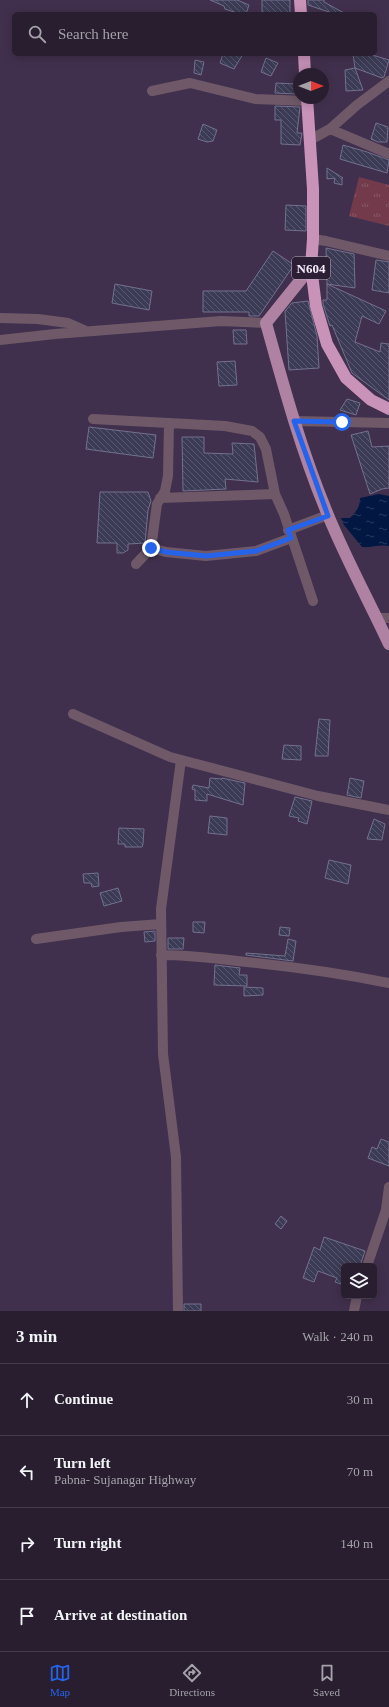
<!DOCTYPE html>
<meta charset="utf-8">
<style>
body{margin:0;font-family:"Times New Roman",serif;background:#302737;color:#f1f3f6}
.controls{position:absolute;right:12px;bottom:12px;display:grid;overflow:hidden;border-radius:6px;box-shadow:0 2px 10px #0003}
.controls button{width:36px;height:36px;display:grid;place-items:center;padding:0;border:0;border-bottom:1px solid #443c4b;background:#281e2f;color:#f1f3f6;font:20px sans-serif}
.compass{position:absolute;left:293px;top:68px;width:36px;height:36px;border-radius:50%;background:#281e2f;box-shadow:0 2px 10px #0003;rotate:90deg}
.stop{position:absolute;width:12px;height:12px;margin:-9px;border:3px solid #2563eb;border-radius:50%;background:#fff}
.stop.end{background:#2563eb;border-color:#fff;box-shadow:0 1px 4px #0008}
.list{margin:0;padding:0;list-style:none}
h2{display:flex;justify-content:space-between;align-items:center;height:52px;margin:0;padding:0 16px;font-size:17px}
h2 small{font-size:13px;font-weight:400;color:#a5a2aa}
.list li{display:grid;grid-template-columns:26px 1fr auto;gap:12px;align-items:center;box-sizing:border-box;height:72px;padding:0 16px;border-top:1px solid #443c4b}
.list b{display:block;font-size:15px;white-space:nowrap}
.list p{margin:0;font-size:13px;white-space:nowrap;color:#a5a2aa}
.list em{font-size:13px;font-style:normal;color:#a5a2aa}
.icon{flex:none;width:22px;height:22px;fill:none;stroke:currentColor;stroke-width:2;stroke-linecap:round;stroke-linejoin:round}
.map{position:relative;flex:none;width:389px;height:1311px;overflow:hidden}
.search{position:absolute;background:#281e2f;box-shadow:0 2px 10px #0003;left:12px;right:12px;top:12px;height:44px;display:flex;align-items:center;gap:10px;box-sizing:border-box;padding:0 14px;border-radius:6px;color:#a5a2aa;font-size:15px}
.sheet{height:340px;background:#281e2f}
nav{display:flex;justify-content:space-around;align-items:center;box-sizing:border-box;height:56px;border-top:1px solid #443c4b;background:#281e2f;font-size:11px;color:#a5a2aa}
nav a{display:grid;justify-items:center;gap:2px}
nav .on{color:#2563eb}
.map>svg:first-child{display:block}
.built{fill:#41304d;fill-rule:evenodd}
.park{fill:url(#park-tufts)}
.water{fill:url(#water-ripples)}
.building{fill:url(#building-back-hatch);stroke:#72718e}
.lines{fill:none;stroke-linecap:round;stroke-linejoin:round}
.minor{stroke:#6f5969;stroke-width:10}
.major{stroke:#af82a3;stroke-width:12}
.highway{stroke:#c892b9;stroke-width:12}
.route{stroke:#2563eb;stroke-width:5}
.labels{text-anchor:middle;stroke-width:4;stroke-linejoin:round;paint-order:stroke}
.shield{fill:#2c1e34;stroke:#b9afc0;stroke-width:1}
.shield-label{font-size:13px;font-weight:bold;fill:#f5edfc}
</style>
<div class="map">
<svg width="389" height="1311" viewBox="0 0 389 1311">
<defs>
<pattern id="park-tufts" width="24" height="20" patternUnits="userSpaceOnUse"><rect width="24" height="20" fill="#723a4b"/><path d="M3 7l-1-3M5 7V3M7 7l1-3M15 17l-1-3M17 17v-4M19 17l1-3" fill="none" stroke="#875766"/></pattern>
<pattern id="water-ripples" width="26" height="14" patternUnits="userSpaceOnUse"><rect width="26" height="14" fill="#021842"/><path d="M2 4q2-2 4 0t4 0M15 11q2-2 4 0t4 0" fill="none" stroke="#283a5e"/></pattern>
<pattern id="building-back-hatch" width="6" height="6" patternUnits="userSpaceOnUse"><rect width="6" height="6" fill="#3c3b55"/><path d="M-1 5l2 2M0 0l6 6M5-1l2 2" fill="none" stroke="#59586e"/></pattern>
</defs>
<rect width="100%" height="100%" fill="#36283f"/>
<path class="built" d="M0,0H389V1311H0ZM14,14H375V54H14ZM299,74H323V98H299ZM344,1266H374V1296H344Z"/>
<path class="park" d="M359,177L389,185V226L349,216Z"/>
<path class="water" d="M379,494L389,496V546C380,544 371,548 362,547L344,525L341,518H350C356,512 360,507 360,498Z"/>
<path class="building" d="M210,0H237L249,5L246,14H240L225,9L224,6Z
M262,0H290V14H262Z
M308,0H324V2L344,13L343,14H335L308,5Z
M223,54H243L234,69L220,63Z
M353,54H369L389,60L384,77L382,78L355,68Z
M266,58L278,63L271,76L261,72Z
M195,60L204,62L201,75L194,73Z
M355,68L363,90L346,91L345,70Z
M276,83L297,84L296,94L275,93Z
M275,106L300,107L297,133H302L300,145L281,144V120H275Z
M376,123L388,127L387,142H378L371,139Z
M203,124L217,130L213,141L207,142L198,139Z
M343,145L367,152L389,160L387,173L340,159Z
M327,168L343,178H342V185L334,183L335,178L327,179Z
M286,205L306,206V231L285,230Z
M326,248L354,254L355,288L327,284Z
M273,251L294,265L259,316H249V312H203V291H246Z
M376,260L389,262V293L372,290Z
M115,284L152,291L149,310L112,303Z
M327,284L386,311L379,324L362,316L355,342L380,352L381,343L389,344V400L352,373L332,325L330,326L323,304V300H327Z
M308,301L317,336L319,368L289,370L285,311L292,303Z
M233,330H246L247,344H234Z
M235,361L237,385L219,386L217,362Z
M347,399L360,403L356,415L340,410Z
M89,427L156,435L153,458L86,449Z
M368,431L372,447L389,446V488L382,489L370,494L351,435Z
M182,437H204V453L233,454L232,443L254,444L258,482L225,479L226,489L183,491Z
M100,492H148L151,501L148,510L145,543L128,544V550L123,553H117V543H97Z
M319,719L330,720L328,756H315Z
M284,745L301,746V760L282,759Z
M210,778L222,779V778L245,783L243,805L207,794V801L195,800V790L192,789L193,785L209,788Z
M350,778L364,781L361,798L347,795Z
M295,797L312,801L307,824L298,821L299,818L289,816Z
M210,816L227,818V835L208,833Z
M374,819L385,824L382,840L367,839Z
M119,828L144,829L143,844L142,847H125V844H118Z
M329,860L351,865L348,884L325,878Z
M98,873L99,886L92,887L91,883H84L83,874Z
M118,888L122,901L104,906L100,893Z
M193,922H205L204,933L193,932Z
M280,927L290,928L289,936L279,935Z
M155,931V941L145,942L144,932Z
M168,938H184L183,949H168Z
M288,939L296,941L293,961L246,955V953L285,956Z
M215,965L240,968L239,975H247V986L214,985Z
M244,987L263,988V995L244,996Z
M381,1139L389,1142V1166L368,1158L372,1147L377,1149Z
M281,1216L287,1221L281,1229L275,1224Z
M324,1237L365,1251L360,1266H344V1285L335,1282L337,1278L318,1271L314,1282L303,1278L314,1247L320,1250Z
M184,1304H201V1311H184Z"/>
<g class="lines">
<path class="minor" d="M152,91L190,83L255,99L307,101
M330,129L389,154
M310,140L330,129L357,105L389,81
M313,239L326,241L389,256
M0,318L38,319L68,323L84,330
M0,340L55,334L221,321L266,323
M93,419L225,426L252,431L260,437L266,449L275,494L284,514L313,601
M294,421L389,423
M160,498L275,494
M288,530L328,515
M151,548L157,504L165,491L168,476L169,423
M136,564L151,548L166,552L206,556L256,551L291,538
M377,618H389
M73,714L170,757L318,796L389,810
M36,939L121,927L161,924
M161,955C187,955 212,958 237,961C288,966 339,973 389,983
M386,1210L389,1187
M367,1266L386,1210H389
M178,1311L176,1157L163,1054L161,909L181,760
M354,1311L357,1296"/>
<path class="major" d="M311,267L266,323C284,388 302,453 328,515C346,559 369,601 389,644"/>
<path class="highway" d="M300,0L301,14
M304,54L305,74
M307,98L313,189V239L311,267L316,306L327,344L346,378L371,400L389,409"/>
</g>
<g class="lines">
<path class="route" d="M151,548L166,552L206,556L256,551L291,538L288,530L328,516L294,421L342,422"/>
</g>
<g class="labels">
<rect class="shield" x="292" y="257" width="38" height="22" rx="3"/>
<g class="shield-label">
<text x="311" y="273">N604</text>
</g>
</g>
</svg>
<div class="controls">
<button><svg class="icon" aria-label="layers" viewBox="0 0 24 24"><path d="M12 4l9 5-9 5-9-5zM3 14l9 5 9-5"/></svg></button>
</div>
<svg class="compass" viewBox="-18 -18 36 36"><path d="M0-13l5 13h-10z" fill="#e53935"/><path d="M0 13l5-13h-10z" fill="#a5a2aa"/></svg>
<div class="stop" style="left:342px;top:422px"></div>
<div class="stop end" style="left:151px;top:548px"></div>
<div class="search"><svg class="icon" aria-label="search" viewBox="0 0 24 24"><circle cx="10" cy="10" r="6"/><path d="M15 15l6 6"/></svg>Search here</div>
</div>
<section class="sheet">
<h2>3 min<small>Walk · 240 m</small></h2>
<ul class="list">
<li><svg class="icon" aria-label="ahead" viewBox="0 0 24 24"><path d="M12 20V5M6 11l6-6 6 6"/></svg><div><b>Continue</b></div><em>30 m</em></li>
<li><svg class="icon" aria-label="left" viewBox="0 0 24 24"><path d="M17 20v-9H6M10 6l-5 5 5 5"/></svg><div><b>Turn left</b><p>Pabna- Sujanagar Highway</p></div><em>70 m</em></li>
<li><svg class="icon" aria-label="right" viewBox="0 0 24 24"><path d="M7 20v-9h11M14 6l5 5-5 5"/></svg><div><b>Turn right</b></div><em>140 m</em></li>
<li><svg class="icon" aria-label="arrive" viewBox="0 0 24 24"><path d="M6 21V4h12l-3 4 3 4H6"/></svg><div><b>Arrive at destination</b></div></li>
</ul>
</section>
<nav>
<a class="on"><svg class="icon" aria-label="map" viewBox="0 0 24 24"><path d="M3 6l6-2 6 2 6-2v14l-6 2-6-2-6 2zM9 4v14M15 6v14"/></svg>Map</a>
<a><svg class="icon" aria-label="directions" viewBox="0 0 24 24"><path d="M12 3l9 9-9 9-9-9zM9 14v-3h6M13 9l2 2-2 2"/></svg>Directions</a>
<a><svg class="icon" aria-label="saved" viewBox="0 0 24 24"><path d="M7 4h10v16l-5-4-5 4z"/></svg>Saved</a>
</nav>
